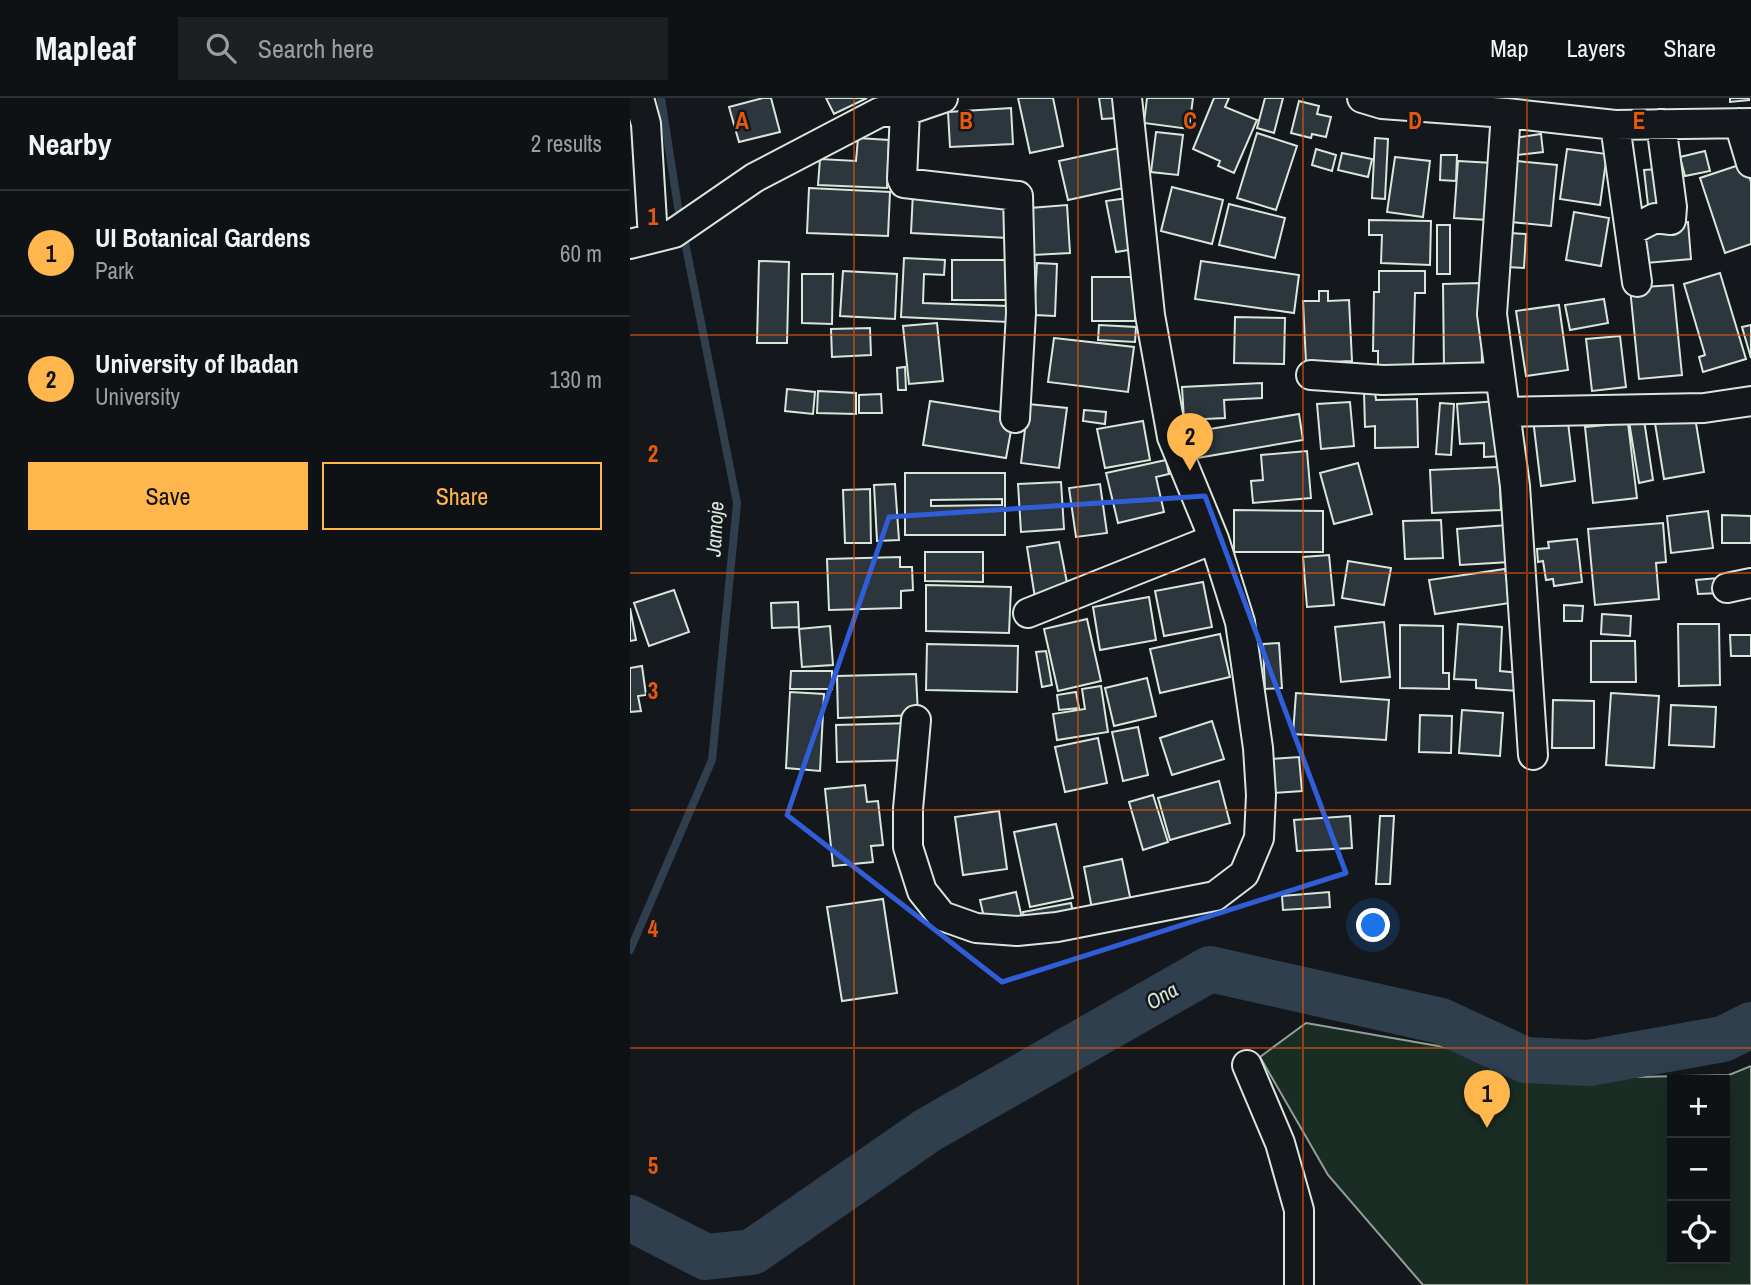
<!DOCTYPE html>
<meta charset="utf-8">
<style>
body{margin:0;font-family:"Archivo Narrow",sans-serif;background:#1d2022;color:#f1f3f6}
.controls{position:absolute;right:21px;bottom:21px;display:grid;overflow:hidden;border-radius:0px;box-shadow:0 4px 18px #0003}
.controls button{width:63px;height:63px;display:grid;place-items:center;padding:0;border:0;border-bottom:2px solid #2f3234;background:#0f1215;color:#f1f3f6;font:35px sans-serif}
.you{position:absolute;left:744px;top:828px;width:24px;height:24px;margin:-18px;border:5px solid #fff;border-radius:50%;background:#1a73e8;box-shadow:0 0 0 10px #1a73e833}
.badge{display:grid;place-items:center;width:46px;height:46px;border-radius:50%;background:#ffb74d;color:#111;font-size:23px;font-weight:700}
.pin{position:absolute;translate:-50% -58px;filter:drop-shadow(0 2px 4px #0008)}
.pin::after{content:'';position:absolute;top:37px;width:24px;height:21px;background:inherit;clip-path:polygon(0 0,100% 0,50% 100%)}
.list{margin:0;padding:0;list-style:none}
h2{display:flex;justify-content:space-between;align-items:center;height:91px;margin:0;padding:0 28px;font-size:30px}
h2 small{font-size:23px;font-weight:400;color:#9b9ea0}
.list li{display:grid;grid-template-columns:46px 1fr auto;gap:21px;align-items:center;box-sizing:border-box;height:126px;padding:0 28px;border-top:2px solid #2f3234}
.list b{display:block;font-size:26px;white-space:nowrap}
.list p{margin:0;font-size:23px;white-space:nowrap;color:#9b9ea0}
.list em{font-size:23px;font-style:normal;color:#9b9ea0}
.actions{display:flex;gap:14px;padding:21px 28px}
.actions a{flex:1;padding:16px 0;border:2px solid #ffb74d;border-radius:0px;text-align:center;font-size:24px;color:#ffb74d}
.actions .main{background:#ffb74d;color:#111}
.icon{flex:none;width:38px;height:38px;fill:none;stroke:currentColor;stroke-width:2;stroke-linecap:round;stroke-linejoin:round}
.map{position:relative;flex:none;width:1121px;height:1187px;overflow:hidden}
header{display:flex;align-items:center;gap:42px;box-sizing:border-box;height:98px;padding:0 35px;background:#0f1215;border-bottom:2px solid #2f3234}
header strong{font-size:33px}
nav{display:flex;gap:38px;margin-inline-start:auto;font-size:24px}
.search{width:490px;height:63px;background:#1d2022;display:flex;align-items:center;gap:18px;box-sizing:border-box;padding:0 24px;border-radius:0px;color:#9b9ea0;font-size:26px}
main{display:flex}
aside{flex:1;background:#0f1215}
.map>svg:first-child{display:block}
.green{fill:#1a2d24;stroke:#939e99;stroke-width:2;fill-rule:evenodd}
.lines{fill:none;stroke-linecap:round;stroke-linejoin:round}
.stream{stroke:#2f3f4d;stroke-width:8}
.river{stroke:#2f3f4d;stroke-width:46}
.building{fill:#2c363c;stroke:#d8e6dc;stroke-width:2;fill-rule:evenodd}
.minor-casing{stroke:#d8e6dc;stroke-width:32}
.minor{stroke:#14181c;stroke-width:28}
.marked{fill:none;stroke:#305dd8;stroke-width:5;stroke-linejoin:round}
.grid{fill:none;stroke:#e8590c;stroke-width:2;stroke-opacity:0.55}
.labels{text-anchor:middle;stroke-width:5;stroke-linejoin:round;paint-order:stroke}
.water-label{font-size:21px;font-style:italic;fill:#d8e6dc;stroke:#14181c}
.grid-label{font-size:23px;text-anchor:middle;font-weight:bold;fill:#e8590c;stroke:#14181c;stroke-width:5;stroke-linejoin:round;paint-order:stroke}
</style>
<header>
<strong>Mapleaf</strong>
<div class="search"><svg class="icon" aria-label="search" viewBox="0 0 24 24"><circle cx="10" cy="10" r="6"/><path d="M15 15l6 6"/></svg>Search here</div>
<nav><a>Map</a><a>Layers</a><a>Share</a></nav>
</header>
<main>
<aside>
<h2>Nearby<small>2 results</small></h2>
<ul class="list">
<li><span class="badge">1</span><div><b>UI Botanical Gardens</b><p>Park</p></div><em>60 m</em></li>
<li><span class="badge">2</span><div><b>University of Ibadan</b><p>University</p></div><em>130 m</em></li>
</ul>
<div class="actions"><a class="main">Save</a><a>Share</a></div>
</aside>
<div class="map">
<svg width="1121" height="1187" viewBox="0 0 1121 1187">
<rect width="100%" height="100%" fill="#14181c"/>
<path class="green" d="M676,925L814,949L918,971L1005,979L1099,977L1121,968V1187H793L698,1077L630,959ZM1042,982H1095V1161H1042Z"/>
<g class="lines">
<path class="stream" d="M0,852L82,662L107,405L48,109L31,0"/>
<path class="river" d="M0,1120L76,1159L122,1154L298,1032L580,871L811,923L895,962L959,965L1093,941L1121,927"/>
</g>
<path class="building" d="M133,0H141L150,34L109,44L99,9Z
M196,0H237L204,16Z
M388,0H423L433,48L400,55Z
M469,0H486L488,20L472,21Z
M517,0H563L559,31L514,25Z
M584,0H599L595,9L627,22L604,75L588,68L590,63L563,51Z
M635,0H653L644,35L627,30Z
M1100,0H1119V2L1100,4Z
M669,3L689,8L687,16L701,19L696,39L682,36L681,40L661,35Z
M381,10L383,46L320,49L318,14Z
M526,34L553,37L548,77L521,74Z
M627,35L667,48L646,112L607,100Z
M911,36L913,54L887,57L884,40Z
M228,40L259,42L257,90L188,87L190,61L226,63Z
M745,40L758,41L755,101L742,100Z
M489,50L498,89L438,102L429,63Z
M686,51L706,57L702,73L682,67Z
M937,51L977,56L970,107L930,101Z
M1075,53L1080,73L1055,78L1050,59Z
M712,55L742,61L738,79L708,72Z
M811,57H827L826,83L810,82Z
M765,59L800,63L793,119L757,114Z
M828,63L863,65L858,122L824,120Z
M887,63L927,67L921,128L881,124Z
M1115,65L1121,84V146L1095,155L1070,80Z
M1028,71L1032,106L1018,107L1014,72Z
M542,89L593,102L582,146L531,133Z
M179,90L260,94L258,138L177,135Z
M283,94L380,99L378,140L281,135Z
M498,100L505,151L486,154L476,103Z
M599,106L655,120L645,160L589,147Z
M437,107L440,155L403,157L400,110Z
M944,114L979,120L971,168L936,162Z
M739,122L801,123L800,167L751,165L752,137H739Z
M1058,124L1061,161L1016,165L1012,128Z
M807,127H820V176H807Z
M879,135L896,136L894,170L877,169Z
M274,160L315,162L314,177L294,176L293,205L378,208V224L271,219Z
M322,162H384V202H322Z
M129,163L159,164L157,245H127Z
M571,163L669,177L664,215L565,201Z
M407,165L427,166L425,218L404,217Z
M213,173L267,176L265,221L210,218Z
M749,173H795V195H785L783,268H748V253H743L744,194H749Z
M1090,175L1116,261L1073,274L1069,259L1075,257L1054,186Z
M172,176H203L202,226L172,225Z
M462,179H505V223H462Z
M851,185L852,271H814L813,186Z
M1043,187L1052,277L1009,281L1000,190Z
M689,193H698V203L719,202L722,263L676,265L673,203H689Z
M974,201L978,225L940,232L935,207Z
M929,207L938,272L896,278L886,213Z
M605,219L655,220L654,266L604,265Z
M307,225L313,283L279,286L273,228Z
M469,227L506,229L505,244L468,242Z
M1121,227V260L1112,229Z
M240,230L241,257L202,259L201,231Z
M990,238L996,289L962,293L956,241Z
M424,240L504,249L498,294L418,284Z
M275,269L276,292H268L267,270Z
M632,285V300L594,302L595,320L554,322L552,289Z
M157,291L185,294L183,316L155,313Z
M188,293L226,295V316L187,315Z
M734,294H745L746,302L787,301L788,349L745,350V328L735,329Z
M251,296L252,315H229V297Z
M300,303L384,316L376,360L293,347Z
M868,303L872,358L854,359V345L830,346L827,306Z
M720,304L724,348L691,351L687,306Z
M810,305L824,306L821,357L806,356Z
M398,306L437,310L429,370L391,365Z
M454,312L476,314L475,326L453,323Z
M1064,313L1074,374L1034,381L1024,319Z
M1013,315L1023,382L1009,385L998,317Z
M669,316L673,342L567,360L562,334Z
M937,316L945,383L911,388L903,321Z
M513,323L520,362L475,370L467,331Z
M998,325L1007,400L963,405L955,329Z
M677,353L681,400L623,405L621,383L633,382L631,357Z
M536,362L539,376L526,379L534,414L488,425L476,375Z
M728,365L742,416L704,426L690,375Z
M869,369L871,412L802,415L800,372Z
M275,375H375V437H275ZM372,401V407L301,408V402Z
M431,384L434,431L391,434L388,386Z
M265,386L269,442L247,443L244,387Z
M470,386L477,435L446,439L439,390Z
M240,391L241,445H215L213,392Z
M604,412L693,413V454H604Z
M1078,413L1083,450L1041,455L1037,418Z
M1092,417L1121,418V445H1092Z
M811,422L813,460L775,461L773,423Z
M1033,425L1036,464L1026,465L1029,501L965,507L958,431Z
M877,427L880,464L830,467L827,431Z
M947,441L952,484L924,488L923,481L916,482L913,463L908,464L907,451L919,450L918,444Z
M429,444L439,495L405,500L397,449Z
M295,454H353V484L295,483Z
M699,457L704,507L677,509L673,459Z
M270,459V469H282L283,492L271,493V510L199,512L197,461Z
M718,463L761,470L754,507L712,500Z
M875,471L880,505L805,516L799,482Z
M1088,480L1090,495L1068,496L1066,482Z
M573,484L582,529L534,538L525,493Z
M296,487L381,489L379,535L296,533Z
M44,492L59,534L19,548L4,505Z
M519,499L526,542L470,552L463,509Z
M168,504L169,529L142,530L141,505Z
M934,507L953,508L952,523H934Z
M0,510L6,542L0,543Z
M972,516L1001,518L1000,538L971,536Z
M457,521L471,583L428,593L414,531Z
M754,524L760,579L711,584L705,529Z
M828,526L872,529L870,573L890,575L888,593L846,590V582L824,581Z
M1048,526H1089L1090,587L1049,588Z
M770,527L813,528V575H819V591L770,590Z
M200,528L203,567L172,569L169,531Z
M590,536L600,579L530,595L520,551Z
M1100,537H1121V558H1101Z
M961,543H1005L1006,584H961Z
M649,545L652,590L635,591L633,546Z
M297,546L388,548L387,594L296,592Z
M416,553L422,587L412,589L406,554Z
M12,568L16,597L8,598L11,613L0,614V570Z
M161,573H202V591H160Z
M286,576L288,617L208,620L207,578Z
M517,580L526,618L484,628L475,590Z
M471,588L478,634L427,642L423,616L455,611L452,591Z
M160,594L194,596L190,673L156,670Z
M446,594L449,610L429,612L427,597Z
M666,595L759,602L756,642L663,636Z
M981,595L1029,598L1024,670L976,667Z
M923,602L964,603V650H922Z
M1041,607L1086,609L1084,649L1039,647Z
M832,612L873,615L870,658L829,655Z
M790,617L822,618L821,655L789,654Z
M582,623L594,661L542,677L530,640Z
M283,625L284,662L207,664L206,627Z
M508,629L518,677L493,683L482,634Z
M468,640L477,685L435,694L425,649Z
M669,659L672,693L644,695L641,661Z
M589,683L600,725L540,742L528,700Z
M235,687L237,704L248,703L253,747L241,748L243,764L203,768L195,691Z
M523,697L538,744L513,752L499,704Z
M369,713L377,771L333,777L325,719Z
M720,718L722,750L667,753L664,722Z
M750,718H764L760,786H746Z
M426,726L443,800L400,809L384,734Z
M492,761L502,808L463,816L454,769Z
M386,794L392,820L356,828L350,802Z
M699,794L700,809L653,812L652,798Z
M253,801L267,895L212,903L197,809Z
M441,805L444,819L396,828L393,814Z"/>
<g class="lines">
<g class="minor-casing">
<path id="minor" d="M9,0L16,26L23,140
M732,0L752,6L876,15L985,27L1121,25
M275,13L272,81L274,85L388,98L391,215L385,320
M876,15L862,216L885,388L903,657
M1109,25L1121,65
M985,27L1007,184
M1000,133L1025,120L1041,122L1042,109L1031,26
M0,146L44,135L124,80L250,14L275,13L313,0
M681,277L753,282L870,279
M875,314L1074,310L1121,303
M1097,490L1121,485
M398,515L584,441
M286,622L278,711V749L292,793L312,818L346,830L387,833L427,829L585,798L614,776L629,740L631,697L628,650L610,524L584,441L542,339L520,217L497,0
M617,967L650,1045L669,1112V1187"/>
</g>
<use href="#minor" class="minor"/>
</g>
<path class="marked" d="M575,398L716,775L372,884L157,717L259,419Z"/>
<path class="grid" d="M224,0V1187M448,0V1187M673,0V1187M897,0V1187M0,237H1121M0,475H1121M0,712H1121M0,950H1121"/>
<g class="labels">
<g class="water-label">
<text transform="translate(85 431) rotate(-87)" y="7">Jamoje</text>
<text transform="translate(532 898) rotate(-30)" y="7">Ona</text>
</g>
</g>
<g class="grid-label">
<text x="112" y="31">A</text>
<text x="336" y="31">B</text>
<text x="560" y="31">C</text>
<text x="785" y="31">D</text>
<text x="1009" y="31">E</text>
<text x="23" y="127">1</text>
<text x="23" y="364">2</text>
<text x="23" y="601">3</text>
<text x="23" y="839">4</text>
<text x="23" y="1076">5</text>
</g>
</svg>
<div class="controls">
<button>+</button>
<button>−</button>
<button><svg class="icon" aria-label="locate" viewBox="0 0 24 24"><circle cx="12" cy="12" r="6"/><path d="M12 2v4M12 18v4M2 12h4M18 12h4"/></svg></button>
</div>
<div class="you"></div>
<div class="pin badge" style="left:857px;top:1030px">1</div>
<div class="pin badge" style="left:560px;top:373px">2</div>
</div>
</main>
